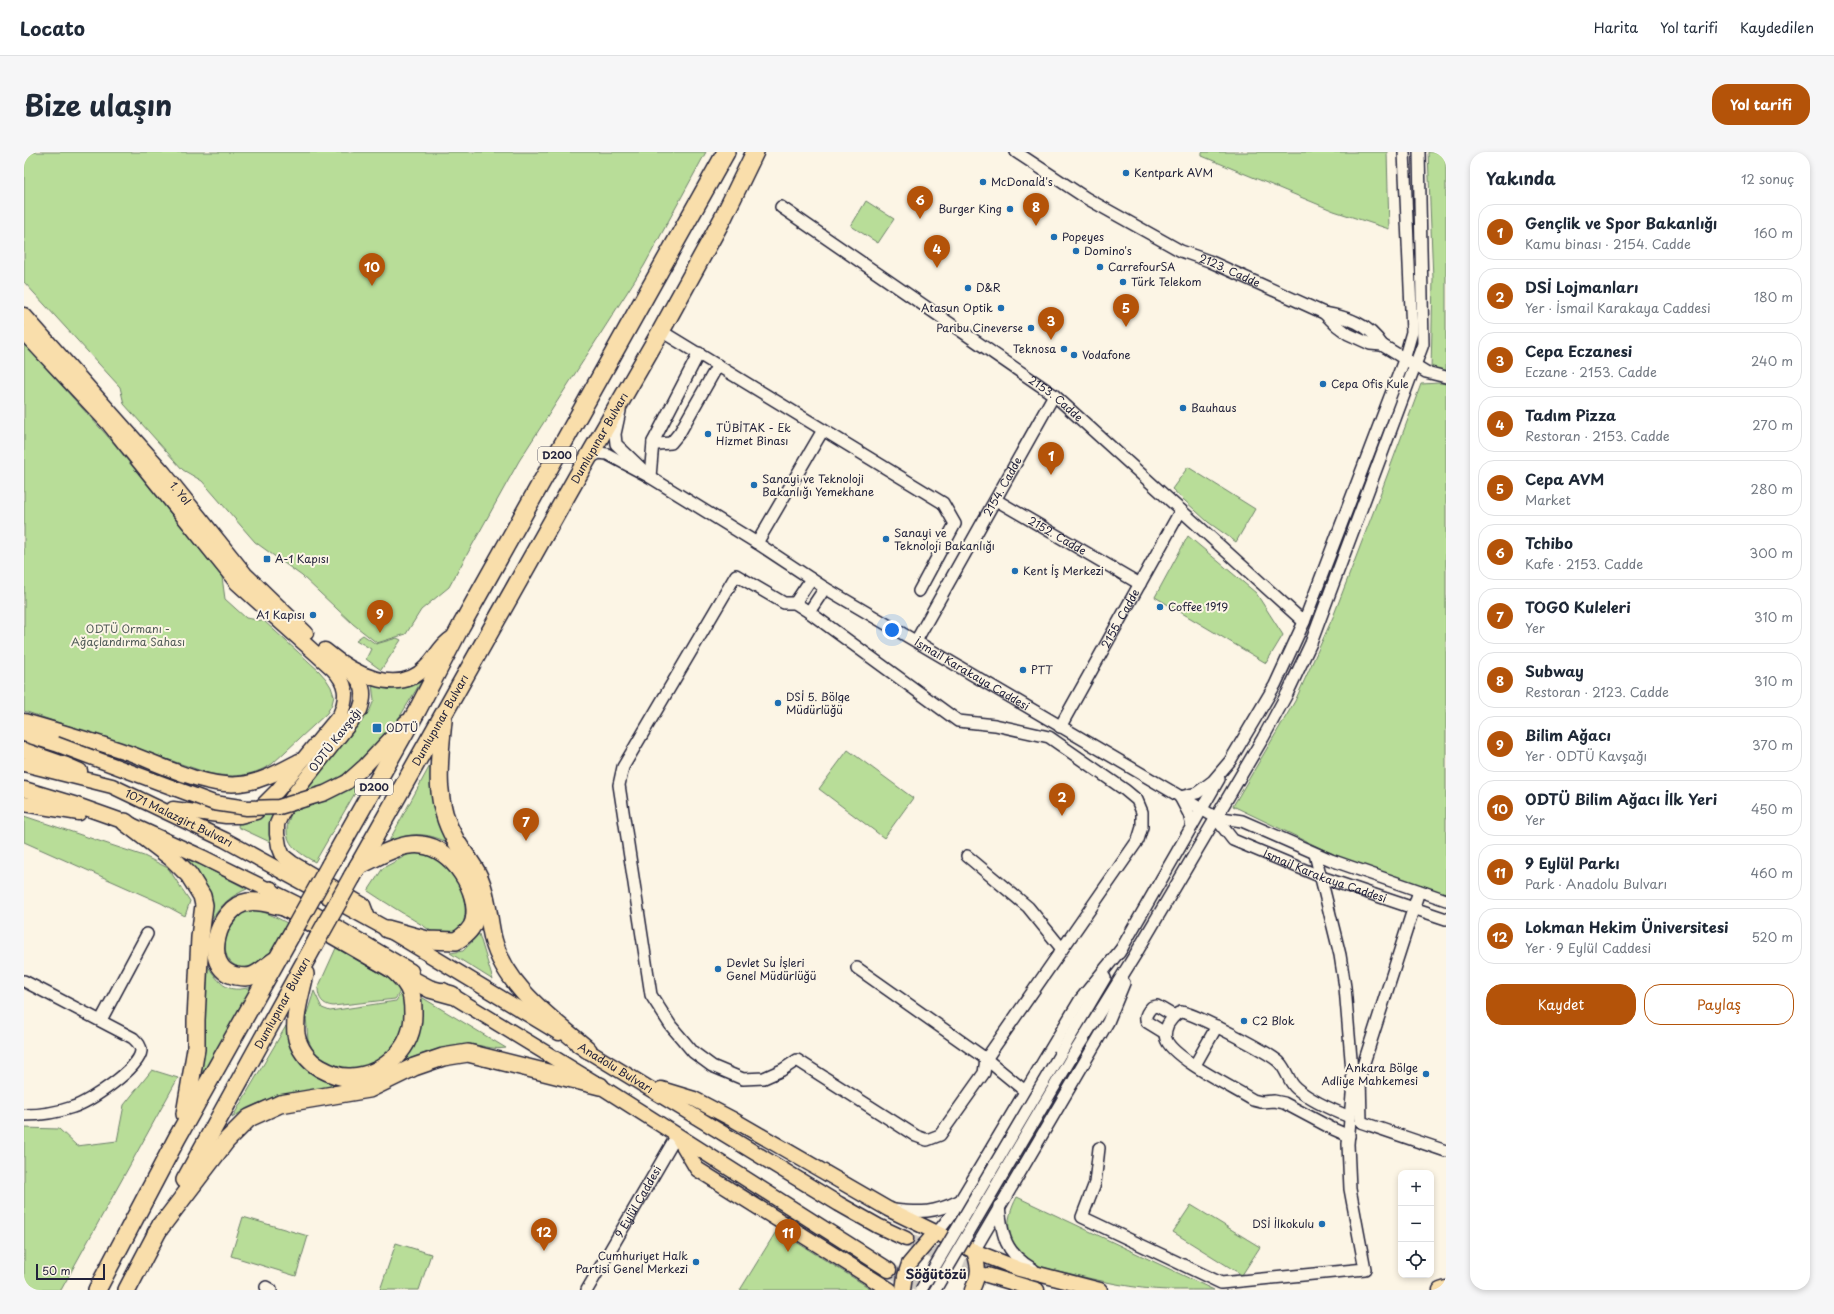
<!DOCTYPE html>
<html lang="tr">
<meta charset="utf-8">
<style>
body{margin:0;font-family:"Playpen Sans",sans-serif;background:#f6f6f7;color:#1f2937}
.controls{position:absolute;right:12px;bottom:12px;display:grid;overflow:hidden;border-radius:8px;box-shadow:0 2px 6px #0003}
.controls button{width:36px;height:36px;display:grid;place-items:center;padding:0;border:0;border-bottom:1px solid #e0e1e3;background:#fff;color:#1f2937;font:20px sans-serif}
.scale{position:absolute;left:12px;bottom:10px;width:69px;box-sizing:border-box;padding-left:4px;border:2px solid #22223b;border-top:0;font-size:11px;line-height:14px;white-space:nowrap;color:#22223b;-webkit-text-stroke:3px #fcf5e5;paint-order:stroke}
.you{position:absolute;left:868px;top:478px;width:14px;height:14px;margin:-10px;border:3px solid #fff;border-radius:50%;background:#1a73e8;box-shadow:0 0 0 6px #1a73e833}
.badge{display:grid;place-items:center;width:26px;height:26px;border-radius:50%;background:#b45309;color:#fff;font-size:13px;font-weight:700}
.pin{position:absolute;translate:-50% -33px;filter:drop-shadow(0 1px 2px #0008)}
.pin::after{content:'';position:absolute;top:21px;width:14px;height:12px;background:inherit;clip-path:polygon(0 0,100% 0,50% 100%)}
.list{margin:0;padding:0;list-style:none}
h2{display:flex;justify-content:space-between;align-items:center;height:52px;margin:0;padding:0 16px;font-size:17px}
h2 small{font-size:13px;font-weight:400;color:#747a83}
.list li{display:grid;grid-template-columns:26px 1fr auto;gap:12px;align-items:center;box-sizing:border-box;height:56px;margin:0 8px 8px;padding:0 8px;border:1px solid #e0e1e3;border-radius:16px}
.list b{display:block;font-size:15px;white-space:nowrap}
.list p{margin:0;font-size:13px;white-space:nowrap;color:#747a83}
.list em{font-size:13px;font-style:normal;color:#747a83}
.actions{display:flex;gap:8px;padding:12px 16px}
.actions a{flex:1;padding:9px 0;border:1px solid #b45309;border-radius:16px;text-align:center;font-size:14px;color:#b45309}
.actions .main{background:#b45309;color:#fff}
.icon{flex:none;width:22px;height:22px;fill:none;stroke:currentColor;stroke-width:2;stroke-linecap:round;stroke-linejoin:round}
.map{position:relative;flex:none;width:1422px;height:1138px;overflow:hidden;border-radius:16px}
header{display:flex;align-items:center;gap:24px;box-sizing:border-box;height:56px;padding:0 20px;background:#fff;border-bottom:1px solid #e0e1e3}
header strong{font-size:19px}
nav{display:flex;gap:22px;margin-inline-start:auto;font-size:14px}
.intro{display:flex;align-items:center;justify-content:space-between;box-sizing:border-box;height:96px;padding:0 24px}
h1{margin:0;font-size:28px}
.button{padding:10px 18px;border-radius:16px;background:#b45309;color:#fff;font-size:14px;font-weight:700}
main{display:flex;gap:24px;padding:0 24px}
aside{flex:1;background:#fff;border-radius:16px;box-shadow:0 2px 6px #0003}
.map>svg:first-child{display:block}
.green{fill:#b8dd98;stroke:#6d806a}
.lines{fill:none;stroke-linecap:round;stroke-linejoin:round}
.major-tunnel{stroke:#d0cbc3;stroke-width:14;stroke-dasharray:14 7;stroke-linecap:butt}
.minor-casing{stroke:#22223b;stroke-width:14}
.major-casing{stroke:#22223b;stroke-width:17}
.highway-casing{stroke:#22223b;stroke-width:20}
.minor{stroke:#fcf5e5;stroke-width:11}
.major{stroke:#f9deab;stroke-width:14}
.highway{stroke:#f9deab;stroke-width:17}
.minor-bridge-casing{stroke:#22223b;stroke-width:14;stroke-linecap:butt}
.major-bridge-casing{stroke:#22223b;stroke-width:17;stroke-linecap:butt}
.highway-bridge-casing{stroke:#22223b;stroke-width:20;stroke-linecap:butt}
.minor-bridge{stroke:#fcf5e5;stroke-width:11}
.major-bridge{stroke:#f9deab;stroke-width:14}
.highway-bridge{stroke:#f9deab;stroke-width:17}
.poi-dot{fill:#1f6fb2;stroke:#fcf5e5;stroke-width:1.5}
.labels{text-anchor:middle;stroke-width:4;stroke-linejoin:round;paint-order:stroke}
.shield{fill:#fcf5e5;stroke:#63616e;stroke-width:1}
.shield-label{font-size:10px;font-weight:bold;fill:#22223b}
.poi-label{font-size:11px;fill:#22223b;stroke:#fcf5e5;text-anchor:start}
.street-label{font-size:11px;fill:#22223b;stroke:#fcf5e5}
.park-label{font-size:11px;fill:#4f5a57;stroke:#fcf5e5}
.quarter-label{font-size:13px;font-weight:bold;fill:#22223b;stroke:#fcf5e5}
</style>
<header>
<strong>Locato</strong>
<nav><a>Harita</a><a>Yol tarifi</a><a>Kaydedilen</a></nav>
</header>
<div class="intro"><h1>Bize ulaşın</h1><a class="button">Yol tarifi</a></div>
<main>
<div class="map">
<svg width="1422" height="1138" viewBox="0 0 1422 1138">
<rect width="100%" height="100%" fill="#fcf5e5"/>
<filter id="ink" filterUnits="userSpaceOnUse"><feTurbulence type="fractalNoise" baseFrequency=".025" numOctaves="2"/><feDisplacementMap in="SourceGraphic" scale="8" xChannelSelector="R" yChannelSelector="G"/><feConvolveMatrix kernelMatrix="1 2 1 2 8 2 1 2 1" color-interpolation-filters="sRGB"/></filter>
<g filter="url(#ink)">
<path class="green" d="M0,0H682L620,114L495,309L425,435L397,458L382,482L353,491L329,472L278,424L231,390L178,329L159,318L100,252L96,235L0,130Z
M1178,0H1363L1365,77L1310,59L1178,4Z
M1404,0H1422V219L1407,218L1409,127Z
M842,49L870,67L854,91L827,74Z
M0,192L87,288L198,425L201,447L222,466L240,469L295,519L302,527L307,535L310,544L308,552L303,561L248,612C227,625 207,626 184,621L0,559Z
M1416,231L1422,232V743L1313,704L1209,654L1271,549L1309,465L1357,340L1397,232Z
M1164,315L1231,357L1212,390L1184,370L1148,337Z
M1164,384L1232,441L1259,483L1242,511L1131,445Z
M339,483L352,492L373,486L377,488L357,518L342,507L347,497L332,488Z
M400,525L350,607L273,650L346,558L350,548L348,532Z
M824,598L889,646L860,686L795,637Z
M409,608L408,632L409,657L423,690C400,680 390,681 365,689Z
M285,612C273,627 254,644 249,663C247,672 251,683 246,690L214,675L215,668L281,613Z
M338,629L291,710C269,698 255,687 268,660L307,645Z
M0,664L120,704L144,716L166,749L161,764L137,751L0,690Z
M152,700L223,737C201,747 197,754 184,773Z
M400,700C410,704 422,712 429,721C443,739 452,789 414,782C409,781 403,776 398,773C380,762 362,751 344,739L359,716L387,701Z
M222,758C237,757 250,764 263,771C256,783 249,800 238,809C223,822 201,816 201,794C201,779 212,767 222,758Z
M455,782L469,828L426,801L439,799Z
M312,796L375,832C376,839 376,841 371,847L309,854C299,853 294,847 294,836Z
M181,810C198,835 203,843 234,833L177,931L182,841Z
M379,838L383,860L375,890L359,906L337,918H311L292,904L284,888L282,864L290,839L298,856L306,859L372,849Z
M394,843L482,896C471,898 461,894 451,893C424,893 403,899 379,910L393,887L396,864Z
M262,874L267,890L322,933L240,949L223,956L208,966Z
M128,918L154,926L37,1138H0V976L35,977L53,994L93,989L100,953Z
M993,1045L1190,1138C1175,1138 1160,1138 1144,1138C1110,1137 1076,1129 1043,1121C1030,1118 1016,1116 1005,1109C981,1092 980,1069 993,1045Z
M1167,1053L1236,1095L1218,1123L1149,1080Z
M219,1065L284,1084L272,1124L207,1104Z
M753,1078L849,1138H716Z
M372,1091L407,1102L395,1138H356Z"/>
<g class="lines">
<path class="major-tunnel" d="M882,1087L921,1106L963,1123
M865,1118L905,1138"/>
<g class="minor-casing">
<g id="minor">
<path id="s1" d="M992,0L1062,46L1157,99L1185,109L1300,161L1312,173L1324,182L1346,192L1358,193L1402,220L1422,225"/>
<path id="s2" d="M757,55L1030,243L1280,470"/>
<path d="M1300,161C1323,165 1345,172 1358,193"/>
<path d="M637,179L919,351L931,372L895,439"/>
<path d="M596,259L591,282L592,292L618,317"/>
<path d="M629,290L675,201"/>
<path id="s3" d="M565,308L567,305L575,301L583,302L626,325L733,391L801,436L1191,665L1218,669L1307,708L1422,748"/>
<path d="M626,325L629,290L634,292L647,291L656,280L694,213"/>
<path id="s4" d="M972,348L1116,432"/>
<path d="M733,391L799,278"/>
<path d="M712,423L760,451H771L785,460L934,569L971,573L1025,585L1101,638L1113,648L1118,660V675L1114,688L962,907L960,921L916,983L903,988L892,984L773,908L758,918L740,926L719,927L688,914L669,900L647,874L627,843L595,633L599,615Z"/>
<path d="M771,451L787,427"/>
<path d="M785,460L801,436"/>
<path id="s5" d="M892,489L1030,243"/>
<path id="s6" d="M1036,575L1157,358"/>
<path d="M1156,645L1173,641L1189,629L1206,609L1251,533L1280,470L1380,208L1388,180L1380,0"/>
<path d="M1156,645L1165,662L1168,674"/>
<path id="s7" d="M1191,665L1209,688L1300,726L1422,767"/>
<path d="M943,704L1004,755L1038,797"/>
<path d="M1395,739L1336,923L1337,970L1422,999"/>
<path d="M1095,801L1195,627"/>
<path d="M833,816L962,907L1001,939"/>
<path d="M0,829L109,886C113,890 117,893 117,899C115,917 65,950 49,955C32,961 17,963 0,963"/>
<path d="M77,868L123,782"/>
<path d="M1141,881L1123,870C1120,865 1124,859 1128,855L1133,854L1150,864"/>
<path d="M1036,902L1081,826"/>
<path d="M1046,908L1111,803L1239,586L1263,542L1287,491L1399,192L1395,0"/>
<path d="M1171,913L1193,874"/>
<path d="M1325,984L1309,977L1260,951L1250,949L1237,950L1229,948C1210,936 1148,906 1142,887C1140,881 1142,877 1144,872C1148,867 1150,862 1157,860C1170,861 1246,901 1255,910C1263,918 1264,929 1272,936C1287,949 1308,958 1326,965"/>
<path d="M1075,996L1071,1031L1058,1065L1197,1131L1341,1117L1326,1037L1324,992L1329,931L1321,835L1316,803L1291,702"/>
<path d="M975,1054C978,1084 981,1101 1009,1117"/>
<path d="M870,1058C897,1061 910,1061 935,1049"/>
<path d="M911,1081L917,1076L930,1059L1056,848L1098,796"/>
<path d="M950,1099L1084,870L1100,831"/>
<path d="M242,1135L247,1138"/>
<path id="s8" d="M563,1138L653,983"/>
<path d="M911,1138L919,1124"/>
</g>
</g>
<g class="major-casing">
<g id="major">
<path id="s9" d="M0,163L140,321L221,422L282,481"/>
<path d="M0,181L85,272L213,431L309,517C323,531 324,545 316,563L253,639L232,660L216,664H202L149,657"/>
<path d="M301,498C327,520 373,546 402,515C414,503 415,494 431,484"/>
<path d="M325,517C338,530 343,539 336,558L273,638L258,661L253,672V682L255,694L259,704L268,711L339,753L344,766"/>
<path d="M0,569C35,579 70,589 105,601C136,612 182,636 216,632C237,630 256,619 275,609"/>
<path d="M0,582L32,592"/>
<path d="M0,598L40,612L56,619"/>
<path id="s10" d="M0,612L88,634L201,688L363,777L535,881"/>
<path d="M323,630L341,614L382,570"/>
<path d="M0,637L53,653L101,670L178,705L277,754L387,819"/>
<path d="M0,652L55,661"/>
<path d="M419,838L576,934L865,1118"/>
<path id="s11" d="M554,893L815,1052L854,1074L882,1087"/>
<path d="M637,937L670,947L710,968L864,1057L950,1099L995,1117L1076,1138"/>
<path d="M654,985L673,1017L866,1138"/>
<path d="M963,1123L1013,1138"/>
<path d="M879,1138L881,1124L885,1112L911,1081"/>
<path d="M948,1138C956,1121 955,1116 950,1099"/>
<path d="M1416,1138L1422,1136"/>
</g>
</g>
<g class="highway-casing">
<g id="highway">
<path d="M419,569C415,610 409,649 431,687C438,700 449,711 455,725C464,745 464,766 469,787C482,836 528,867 564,898"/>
<path d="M101,670L148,706L165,723L178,744L180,753L176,785L172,868V897L161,962"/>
<path d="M306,713L394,557L437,474L702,0"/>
<path d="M334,714C354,705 376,690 398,693C428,696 457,739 450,769C448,778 440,784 432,789L403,788L363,777"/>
<path id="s12" d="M328,725L553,325L637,179L699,66L731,0"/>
<path d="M246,738L260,755L368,817L406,837L428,843"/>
<path d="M250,809C244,813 237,820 230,823C224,826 218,825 212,824C175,816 194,754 224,750C236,748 249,753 260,755"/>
<path d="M281,822C277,841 270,862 272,882C274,896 284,909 296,916C305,921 316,926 327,925C361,923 389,896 389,862C389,853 389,843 384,835C380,828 374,822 368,817"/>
<path id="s13" d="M161,1028L294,786"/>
<path d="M132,1081L202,989L225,966L256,952L345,937L390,915L419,905L444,901L576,934"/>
<path d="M73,1138L153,986L272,774"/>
<path d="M103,1138L138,1071"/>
</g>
</g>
<use href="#minor" class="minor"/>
<use href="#major" class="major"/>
<use href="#highway" class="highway"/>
<g class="minor-bridge-casing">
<path id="minor-bridge" d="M919,1124L1046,908
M897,1138L1036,902"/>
</g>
<g class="major-bridge-casing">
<path id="major-bridge" d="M32,592L190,651L223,656L255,655L301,641L323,630"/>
</g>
<g class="highway-bridge-casing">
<path id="highway-bridge" d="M272,774L306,713
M294,786L328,725"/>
</g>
<use href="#minor-bridge" class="minor-bridge"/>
<use href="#major-bridge" class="major-bridge"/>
<use href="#highway-bridge" class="highway-bridge"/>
</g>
</g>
<g class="poi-dot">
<circle cx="1102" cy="21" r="4"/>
<circle cx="959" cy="30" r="4"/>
<circle cx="986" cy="57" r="4"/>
<circle cx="1030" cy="85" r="4"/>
<circle cx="1052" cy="99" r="4"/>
<circle cx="1076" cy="115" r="4"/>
<circle cx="1099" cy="130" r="4"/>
<circle cx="944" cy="136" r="4"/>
<circle cx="977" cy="156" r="4"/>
<circle cx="1007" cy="176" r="4"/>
<circle cx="1040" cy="197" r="4"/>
<circle cx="1050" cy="203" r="4"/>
<circle cx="1299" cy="232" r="4"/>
<circle cx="1159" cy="256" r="4"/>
<circle cx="684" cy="282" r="4"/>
<circle cx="730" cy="333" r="4"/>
<circle cx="862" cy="387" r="4"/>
<rect x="239" y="403" width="8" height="8" rx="2"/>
<circle cx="991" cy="419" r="4"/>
<circle cx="1136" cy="455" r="4"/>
<circle cx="289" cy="463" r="4"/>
<circle cx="999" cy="518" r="4"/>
<circle cx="754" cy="551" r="4"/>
<rect x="348" y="571" width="10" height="10" rx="2"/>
<circle cx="694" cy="817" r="4"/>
<circle cx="1220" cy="869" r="4"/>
<circle cx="1402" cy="922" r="4"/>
<circle cx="1298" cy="1072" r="4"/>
<circle cx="672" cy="1110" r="4"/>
</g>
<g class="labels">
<g class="shield">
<rect x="514" y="295" width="38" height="16" rx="3"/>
<rect x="331" y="627" width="38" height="16" rx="3"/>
</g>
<g class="shield-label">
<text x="533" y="307">D200</text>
<text x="350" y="639">D200</text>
</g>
<g class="poi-label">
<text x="1110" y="25">Kentpark AVM</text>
<text x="967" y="34">McDonald's</text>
<text x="978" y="61" text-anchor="end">Burger King</text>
<text x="1038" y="89">Popeyes</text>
<text x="1060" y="103">Domino's</text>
<text x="1084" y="119">CarrefourSA</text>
<text x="1107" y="134">Türk Telekom</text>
<text x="952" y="140">D&amp;R</text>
<text x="969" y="160" text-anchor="end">Atasun Optik</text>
<text x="999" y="180" text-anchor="end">Paribu Cineverse</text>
<text x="1032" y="201" text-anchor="end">Teknosa</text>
<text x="1058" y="207">Vodafone</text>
<text x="1307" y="236">Cepa Ofis Kule</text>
<text x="1167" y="260">Bauhaus</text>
<text x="692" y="280">TÜBİTAK - Ek<tspan x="692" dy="13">Hizmet Binası</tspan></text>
<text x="738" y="331">Sanayi ve Teknoloji<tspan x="738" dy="13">Bakanlığı Yemekhane</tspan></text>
<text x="870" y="385">Sanayi ve<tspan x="870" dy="13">Teknoloji Bakanlığı</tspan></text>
<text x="251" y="411">A-1 Kapısı</text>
<text x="999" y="423">Kent İş Merkezi</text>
<text x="1144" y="459">Coffee 1919</text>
<text x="281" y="467" text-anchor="end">A1 Kapısı</text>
<text x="1007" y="522">PTT</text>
<text x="762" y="549">DSİ 5. Bölge<tspan x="762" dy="13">Müdürlüğü</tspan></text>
<text x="362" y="580">ODTÜ</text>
<text x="702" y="815">Devlet Su İşleri<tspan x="702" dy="13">Genel Müdürlüğü</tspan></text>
<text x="1228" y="873">C2 Blok</text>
<text x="1394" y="920" text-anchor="end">Ankara Bölge<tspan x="1394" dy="13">Adliye Mahkemesi</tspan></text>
<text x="1290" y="1076" text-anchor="end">DSİ İlkokulu</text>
<text x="664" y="1108" text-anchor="end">Cumhuriyet Halk<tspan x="664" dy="13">Partisi Genel Merkezi</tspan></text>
</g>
<g class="street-label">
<text dy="4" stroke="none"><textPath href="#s1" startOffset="245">2123. Cadde</textPath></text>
<text dy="4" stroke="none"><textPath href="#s2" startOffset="335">2153. Cadde</textPath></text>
<text dy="4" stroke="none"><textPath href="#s12" startOffset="504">Dumlupınar Bulvarı</textPath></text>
<text dy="4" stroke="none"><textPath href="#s5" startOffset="177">2154. Cadde</textPath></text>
<text dy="4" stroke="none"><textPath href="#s9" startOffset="237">1. Yol</textPath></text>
<text dy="4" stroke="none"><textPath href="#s4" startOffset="71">2152. Cadde</textPath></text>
<text dy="4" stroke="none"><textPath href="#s6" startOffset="124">2155. Cadde</textPath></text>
<text dy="4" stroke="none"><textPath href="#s3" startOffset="447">İsmail Karakaya Caddesi</textPath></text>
<text dy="4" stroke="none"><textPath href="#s12" startOffset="180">Dumlupınar Bulvarı</textPath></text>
<text transform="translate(311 588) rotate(-52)" y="4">ODTÜ Kavşağı</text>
<text dy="4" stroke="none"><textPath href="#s10" startOffset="165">1071 Malazgirt Bulvarı</textPath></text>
<text dy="4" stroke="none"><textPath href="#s7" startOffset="128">İsmail Karakaya Caddesi</textPath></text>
<text dy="4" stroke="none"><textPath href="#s13" startOffset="202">Dumlupınar Bulvarı</textPath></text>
<text dy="4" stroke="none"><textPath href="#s11" startOffset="44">Anadolu Bulvarı</textPath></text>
<text dy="4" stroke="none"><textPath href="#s8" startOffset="102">9 Eylül Caddesi</textPath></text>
</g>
<g class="park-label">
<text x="104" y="481">ODTÜ Ormanı -<tspan x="104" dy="13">Ağaçlandırma Sahası</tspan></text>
</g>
<g class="quarter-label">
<text x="912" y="1127">Söğütözü</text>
</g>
</g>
</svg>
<div class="controls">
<button>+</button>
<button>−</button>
<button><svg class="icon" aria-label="locate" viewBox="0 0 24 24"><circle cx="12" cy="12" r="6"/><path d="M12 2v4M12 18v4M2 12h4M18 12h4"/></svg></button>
</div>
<div class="scale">50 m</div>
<div class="you"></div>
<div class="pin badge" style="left:1027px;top:323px">1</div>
<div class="pin badge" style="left:1038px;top:664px">2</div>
<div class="pin badge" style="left:1027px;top:188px">3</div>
<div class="pin badge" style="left:913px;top:116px">4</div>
<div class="pin badge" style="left:1102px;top:175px">5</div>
<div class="pin badge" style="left:896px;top:67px">6</div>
<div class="pin badge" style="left:502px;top:689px">7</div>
<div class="pin badge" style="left:1012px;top:74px">8</div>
<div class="pin badge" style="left:356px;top:481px">9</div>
<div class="pin badge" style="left:348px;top:134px">10</div>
<div class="pin badge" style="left:764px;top:1100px">11</div>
<div class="pin badge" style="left:520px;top:1099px">12</div>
</div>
<aside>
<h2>Yakında<small>12 sonuç</small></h2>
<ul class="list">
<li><span class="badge">1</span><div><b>Gençlik ve Spor Bakanlığı</b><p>Kamu binası · 2154. Cadde</p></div><em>160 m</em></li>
<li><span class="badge">2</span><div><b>DSİ Lojmanları</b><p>Yer · İsmail Karakaya Caddesi</p></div><em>180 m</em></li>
<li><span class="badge">3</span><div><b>Cepa Eczanesi</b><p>Eczane · 2153. Cadde</p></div><em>240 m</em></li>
<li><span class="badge">4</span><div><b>Tadım Pizza</b><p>Restoran · 2153. Cadde</p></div><em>270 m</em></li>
<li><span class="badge">5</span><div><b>Cepa AVM</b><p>Market</p></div><em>280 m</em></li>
<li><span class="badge">6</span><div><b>Tchibo</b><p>Kafe · 2153. Cadde</p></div><em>300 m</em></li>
<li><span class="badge">7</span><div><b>TOGO Kuleleri</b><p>Yer</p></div><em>310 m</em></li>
<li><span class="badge">8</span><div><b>Subway</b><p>Restoran · 2123. Cadde</p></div><em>310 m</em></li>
<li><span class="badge">9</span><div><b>Bilim Ağacı</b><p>Yer · ODTÜ Kavşağı</p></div><em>370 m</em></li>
<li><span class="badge">10</span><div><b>ODTÜ Bilim Ağacı İlk Yeri</b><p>Yer</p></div><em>450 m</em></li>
<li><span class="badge">11</span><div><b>9 Eylül Parkı</b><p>Park · Anadolu Bulvarı</p></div><em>460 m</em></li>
<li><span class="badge">12</span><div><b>Lokman Hekim Üniversitesi</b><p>Yer · 9 Eylül Caddesi</p></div><em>520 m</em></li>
</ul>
<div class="actions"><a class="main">Kaydet</a><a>Paylaş</a></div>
</aside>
</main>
